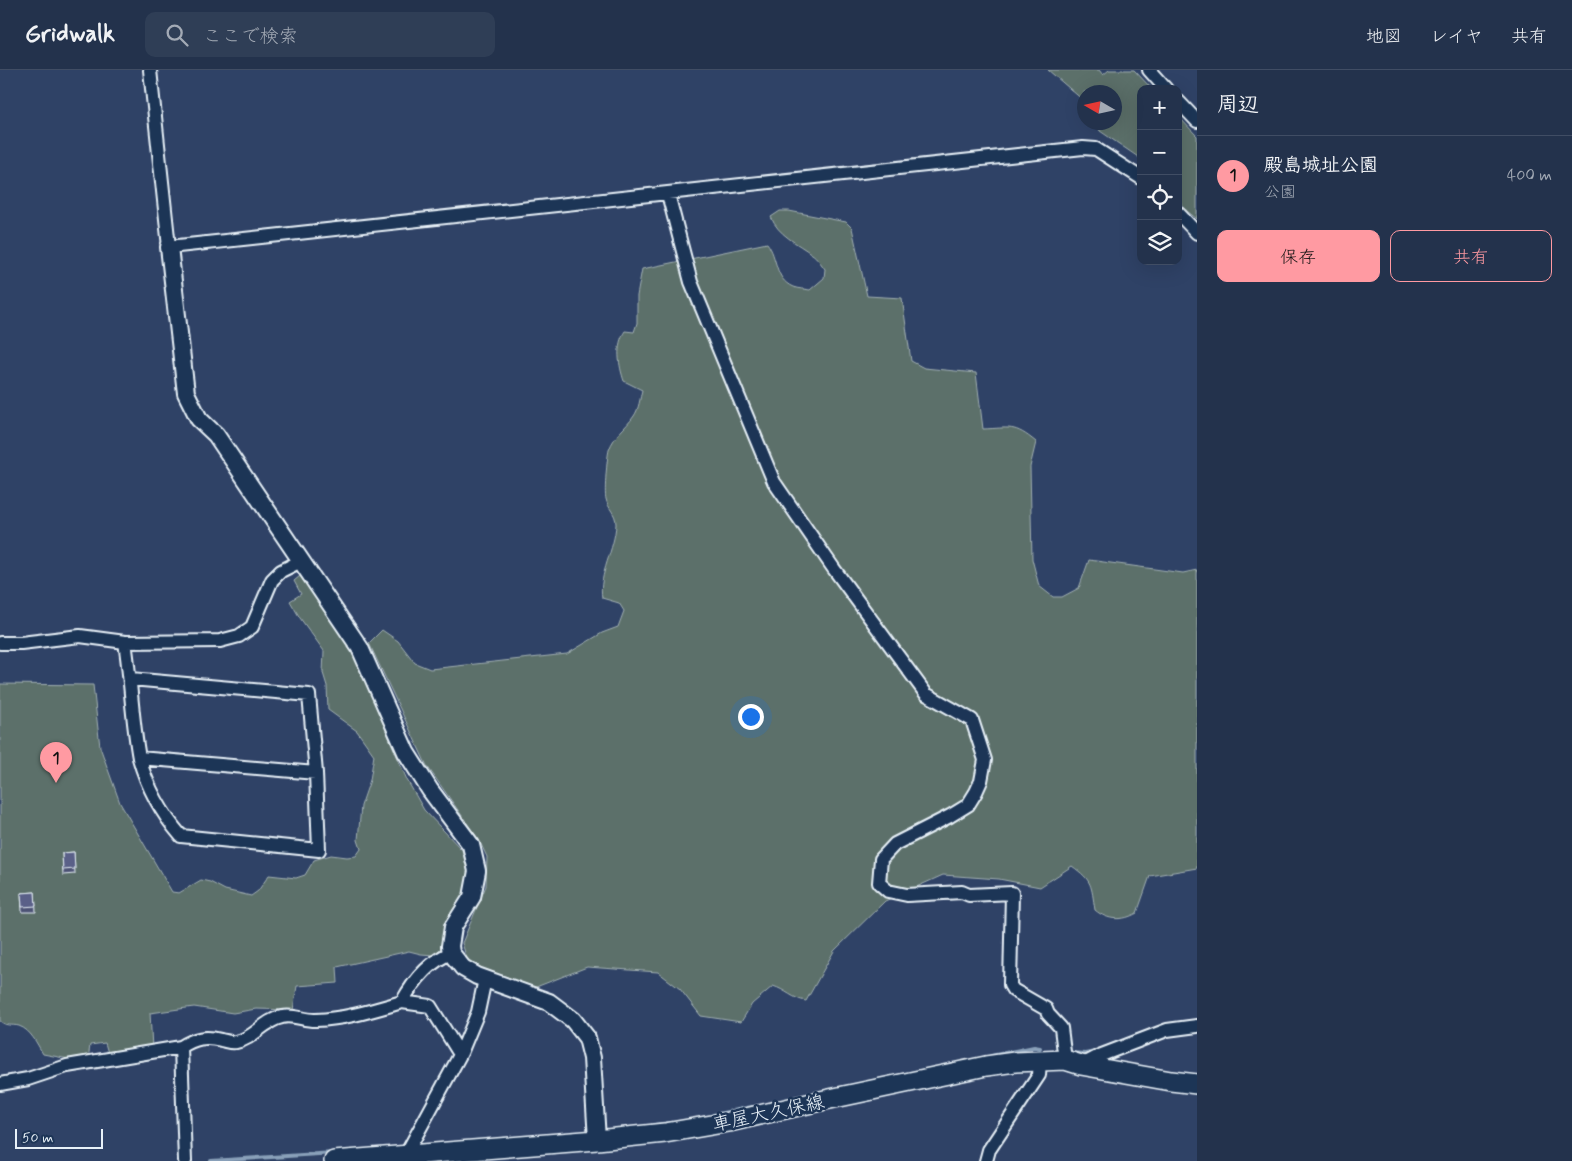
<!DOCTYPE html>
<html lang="ja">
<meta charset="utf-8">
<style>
body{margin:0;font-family:Mynerve,"Klee One",sans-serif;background:#2f3e56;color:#f1f3f6}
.controls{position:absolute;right:15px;top:15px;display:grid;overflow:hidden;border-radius:10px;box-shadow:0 5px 20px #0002}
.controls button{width:45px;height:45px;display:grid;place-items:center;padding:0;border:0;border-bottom:1px solid #404d64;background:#23324c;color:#f1f3f6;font:25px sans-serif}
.compass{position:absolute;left:1077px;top:15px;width:45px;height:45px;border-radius:50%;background:#23324c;box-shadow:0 5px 20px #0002;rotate:279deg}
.scale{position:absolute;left:15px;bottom:12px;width:88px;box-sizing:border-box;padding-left:5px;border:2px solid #e8f1f8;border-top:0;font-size:14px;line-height:18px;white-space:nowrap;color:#e8f1f8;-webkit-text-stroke:4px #1d3557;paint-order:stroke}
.you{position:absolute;left:750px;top:646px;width:18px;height:18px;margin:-12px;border:4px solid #fff;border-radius:50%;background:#1a73e8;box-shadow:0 0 0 8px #1a73e833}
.badge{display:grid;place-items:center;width:32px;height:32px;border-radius:50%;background:#ff9aa2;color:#111;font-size:16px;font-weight:700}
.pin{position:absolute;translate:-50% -41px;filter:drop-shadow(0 1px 2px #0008)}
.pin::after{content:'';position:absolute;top:26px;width:18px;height:15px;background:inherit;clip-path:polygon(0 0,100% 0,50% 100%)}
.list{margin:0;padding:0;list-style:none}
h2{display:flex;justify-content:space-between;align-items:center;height:65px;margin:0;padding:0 20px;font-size:21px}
h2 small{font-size:16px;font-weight:400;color:#a3aab5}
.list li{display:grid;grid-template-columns:32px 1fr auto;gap:15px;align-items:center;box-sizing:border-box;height:80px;padding:0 20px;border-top:1px solid #404d64}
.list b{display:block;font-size:19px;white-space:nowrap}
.list p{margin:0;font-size:16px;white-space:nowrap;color:#a3aab5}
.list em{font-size:16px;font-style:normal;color:#a3aab5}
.actions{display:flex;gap:10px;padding:15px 20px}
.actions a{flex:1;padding:11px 0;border:1px solid #ff9aa2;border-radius:10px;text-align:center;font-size:18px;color:#ff9aa2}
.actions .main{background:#ff9aa2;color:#111}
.icon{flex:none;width:28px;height:28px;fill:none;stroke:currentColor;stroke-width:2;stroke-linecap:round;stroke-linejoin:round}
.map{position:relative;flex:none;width:1197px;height:1091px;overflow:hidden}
header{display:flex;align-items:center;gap:30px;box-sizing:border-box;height:70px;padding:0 25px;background:#23324c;border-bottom:1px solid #404d64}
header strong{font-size:24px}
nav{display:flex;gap:28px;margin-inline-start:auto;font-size:18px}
.search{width:350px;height:45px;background:#2f3e56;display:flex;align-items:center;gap:12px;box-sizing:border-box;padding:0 18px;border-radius:10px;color:#a3aab5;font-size:19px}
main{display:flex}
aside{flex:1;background:#23324c}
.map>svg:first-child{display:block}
.green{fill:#5c706b;stroke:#a2b0b2}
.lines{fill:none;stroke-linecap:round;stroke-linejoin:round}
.stream{stroke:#89a0b9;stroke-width:4}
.minor-casing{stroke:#e8f1f8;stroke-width:16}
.tertiary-casing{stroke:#e8f1f8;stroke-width:20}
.secondary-casing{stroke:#e8f1f8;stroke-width:22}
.minor{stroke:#1d3557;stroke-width:12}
.tertiary{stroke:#1d3557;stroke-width:16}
.secondary{stroke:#1d3557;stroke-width:19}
.wall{fill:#4d5375;stroke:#e8f1f8}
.building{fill:#5a6188;stroke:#e8f1f8}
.labels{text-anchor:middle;stroke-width:5;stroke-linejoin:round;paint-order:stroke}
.street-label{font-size:19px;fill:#e8f1f8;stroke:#1d3557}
</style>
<header>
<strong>Gridwalk</strong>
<div class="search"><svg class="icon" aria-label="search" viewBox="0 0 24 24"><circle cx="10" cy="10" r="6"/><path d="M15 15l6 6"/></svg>ここで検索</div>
<nav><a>地図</a><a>レイヤ</a><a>共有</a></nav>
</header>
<main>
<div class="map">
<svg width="1197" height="1091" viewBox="0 0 1197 1091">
<rect width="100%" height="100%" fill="#2f4266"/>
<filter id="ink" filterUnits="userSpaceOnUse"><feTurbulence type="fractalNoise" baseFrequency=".02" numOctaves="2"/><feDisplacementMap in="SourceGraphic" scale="10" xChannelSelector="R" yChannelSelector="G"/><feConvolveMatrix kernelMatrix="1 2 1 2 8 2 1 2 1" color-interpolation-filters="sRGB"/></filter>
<g filter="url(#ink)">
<path class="green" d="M1048,0H1099L1103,5L1109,0H1134L1152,19H1141V89L1100,61L1097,53L1114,52V22H1084V31Z
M1178,46L1197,66V149L1187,141L1178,130Z
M780,141H789L846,152L852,158L867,226L902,228L911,291L924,298L976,303L983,359C1010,358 1014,354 1036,372L1030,397L1032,489L1039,516L1053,527H1062L1079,518L1089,490L1183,503L1197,500V798L1150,806L1137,843C1123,851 1108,851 1095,840C1091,815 1093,811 1072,796L1040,817L999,809L943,805L885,831L834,881L806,931C793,929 786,920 773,916L752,934L741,952L701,946L680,919L658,902L587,897L536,917L481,902L467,889L462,873L486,816L487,787L479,770L427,696L369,573L382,560L398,571L415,593L430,599L567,584L602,563L618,557L624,541L619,533L602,528C598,505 615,479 616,454C616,443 608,439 606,429C604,422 607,388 609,380C614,365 626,358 634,346C639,339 640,328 642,320L624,311C619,296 615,275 625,261L634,262L637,253V226L642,199L767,173C778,187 774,209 793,217C798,219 805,219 810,220L824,208L825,199C821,194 817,187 812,184C797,173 778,165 771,147Z
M300,506L349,573L407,710L424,740L462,780L469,807L468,822L442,877L434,885L421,884L409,881L337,897L338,913L297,916L293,940L256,939L233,943L194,937L150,943L152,978L108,983L105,973L90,975L88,990L69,989L43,984C37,974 31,960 19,956C11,954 7,957 0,951V614L93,615L100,677L120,733L172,822L179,823L201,810L210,812L225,820L251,826L258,821L269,805L296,808L305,805L314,790L331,785L347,787L356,786L361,779L358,770L361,736L370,710L374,685L357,661L328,640L327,616L323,603L324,581L300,548L290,531L301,524L294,511Z"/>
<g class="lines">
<path class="stream" d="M1072,983L1085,984L1095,982
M991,986L1034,977L1040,978
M713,1045L752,1037
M653,1055L671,1053
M211,1091L334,1083"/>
<g class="minor-casing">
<path id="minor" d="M150,0L169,177L1083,78L1096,79L1141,108
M1149,0L1166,19
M1178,31L1197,51
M668,124L691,212L774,412L834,499L926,624L972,650L985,690L981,711L976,722L968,735L950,746L895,774L881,789L879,813L888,821L907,825L962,822L969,825L1012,823L1010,915L1013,920L1046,939L1048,944L1061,958L1065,990
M1178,143L1197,163
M125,572C131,611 132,650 139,688
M0,573H21L80,566L125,572L220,571L239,566L252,557L272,510L281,501L301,491
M131,609L309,625L316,703L319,780L181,766C162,744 147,716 139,688L316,703
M461,983L478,942L485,909
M1082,995L1099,986L1167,960L1197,956
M0,1014L28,1009L67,996L181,977
M406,1090L405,1086L461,983L458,981L430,936L402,932C413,912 428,892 451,883
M185,1091L181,977C195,968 205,966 221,970C226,971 231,973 236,972C254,969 264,950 282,947C294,944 305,951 316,950C346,949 374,940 402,932
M986,1091L989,1080L1039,1005L1040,991"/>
</g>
<g class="tertiary-casing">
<path id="tertiary" d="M169,177L186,323L199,349L216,365L360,578L406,682L430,720L471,775L477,801L472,827L453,857L450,876L451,883L463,898L477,906L549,932L573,950L587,968L592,988L597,1070"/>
</g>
<g class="secondary-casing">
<path id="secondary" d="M334,1091L597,1070L665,1063L729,1052L825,1030L986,996L1015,992L1065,990L1081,995L1171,1011L1197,1014"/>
</g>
<use href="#minor" class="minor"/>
<use href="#tertiary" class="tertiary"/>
<use href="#secondary" class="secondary"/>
</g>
<path class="wall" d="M74,782L75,804L63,805L62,783Z
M35,822L36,842H22L21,823Z"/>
<path class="building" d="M74,782L75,799L63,800L62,783Z
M35,822L36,836L22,837L21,823Z"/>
</g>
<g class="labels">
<g class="street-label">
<text transform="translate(768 1042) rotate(-12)" y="7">車屋大久保線</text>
</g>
</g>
</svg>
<div class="controls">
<button>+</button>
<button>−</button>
<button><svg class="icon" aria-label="locate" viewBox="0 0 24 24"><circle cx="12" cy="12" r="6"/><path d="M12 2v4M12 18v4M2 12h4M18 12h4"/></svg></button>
<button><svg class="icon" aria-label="layers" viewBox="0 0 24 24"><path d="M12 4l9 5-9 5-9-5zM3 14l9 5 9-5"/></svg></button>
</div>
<svg class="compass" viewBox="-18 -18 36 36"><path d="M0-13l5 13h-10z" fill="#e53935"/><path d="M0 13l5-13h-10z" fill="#a3aab5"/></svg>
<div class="scale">50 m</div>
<div class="you"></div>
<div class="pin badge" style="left:56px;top:713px">1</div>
</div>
<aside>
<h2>周辺<small></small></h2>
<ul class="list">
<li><span class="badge">1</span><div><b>殿島城址公園</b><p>公園</p></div><em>400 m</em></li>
</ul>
<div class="actions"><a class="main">保存</a><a>共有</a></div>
</aside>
</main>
